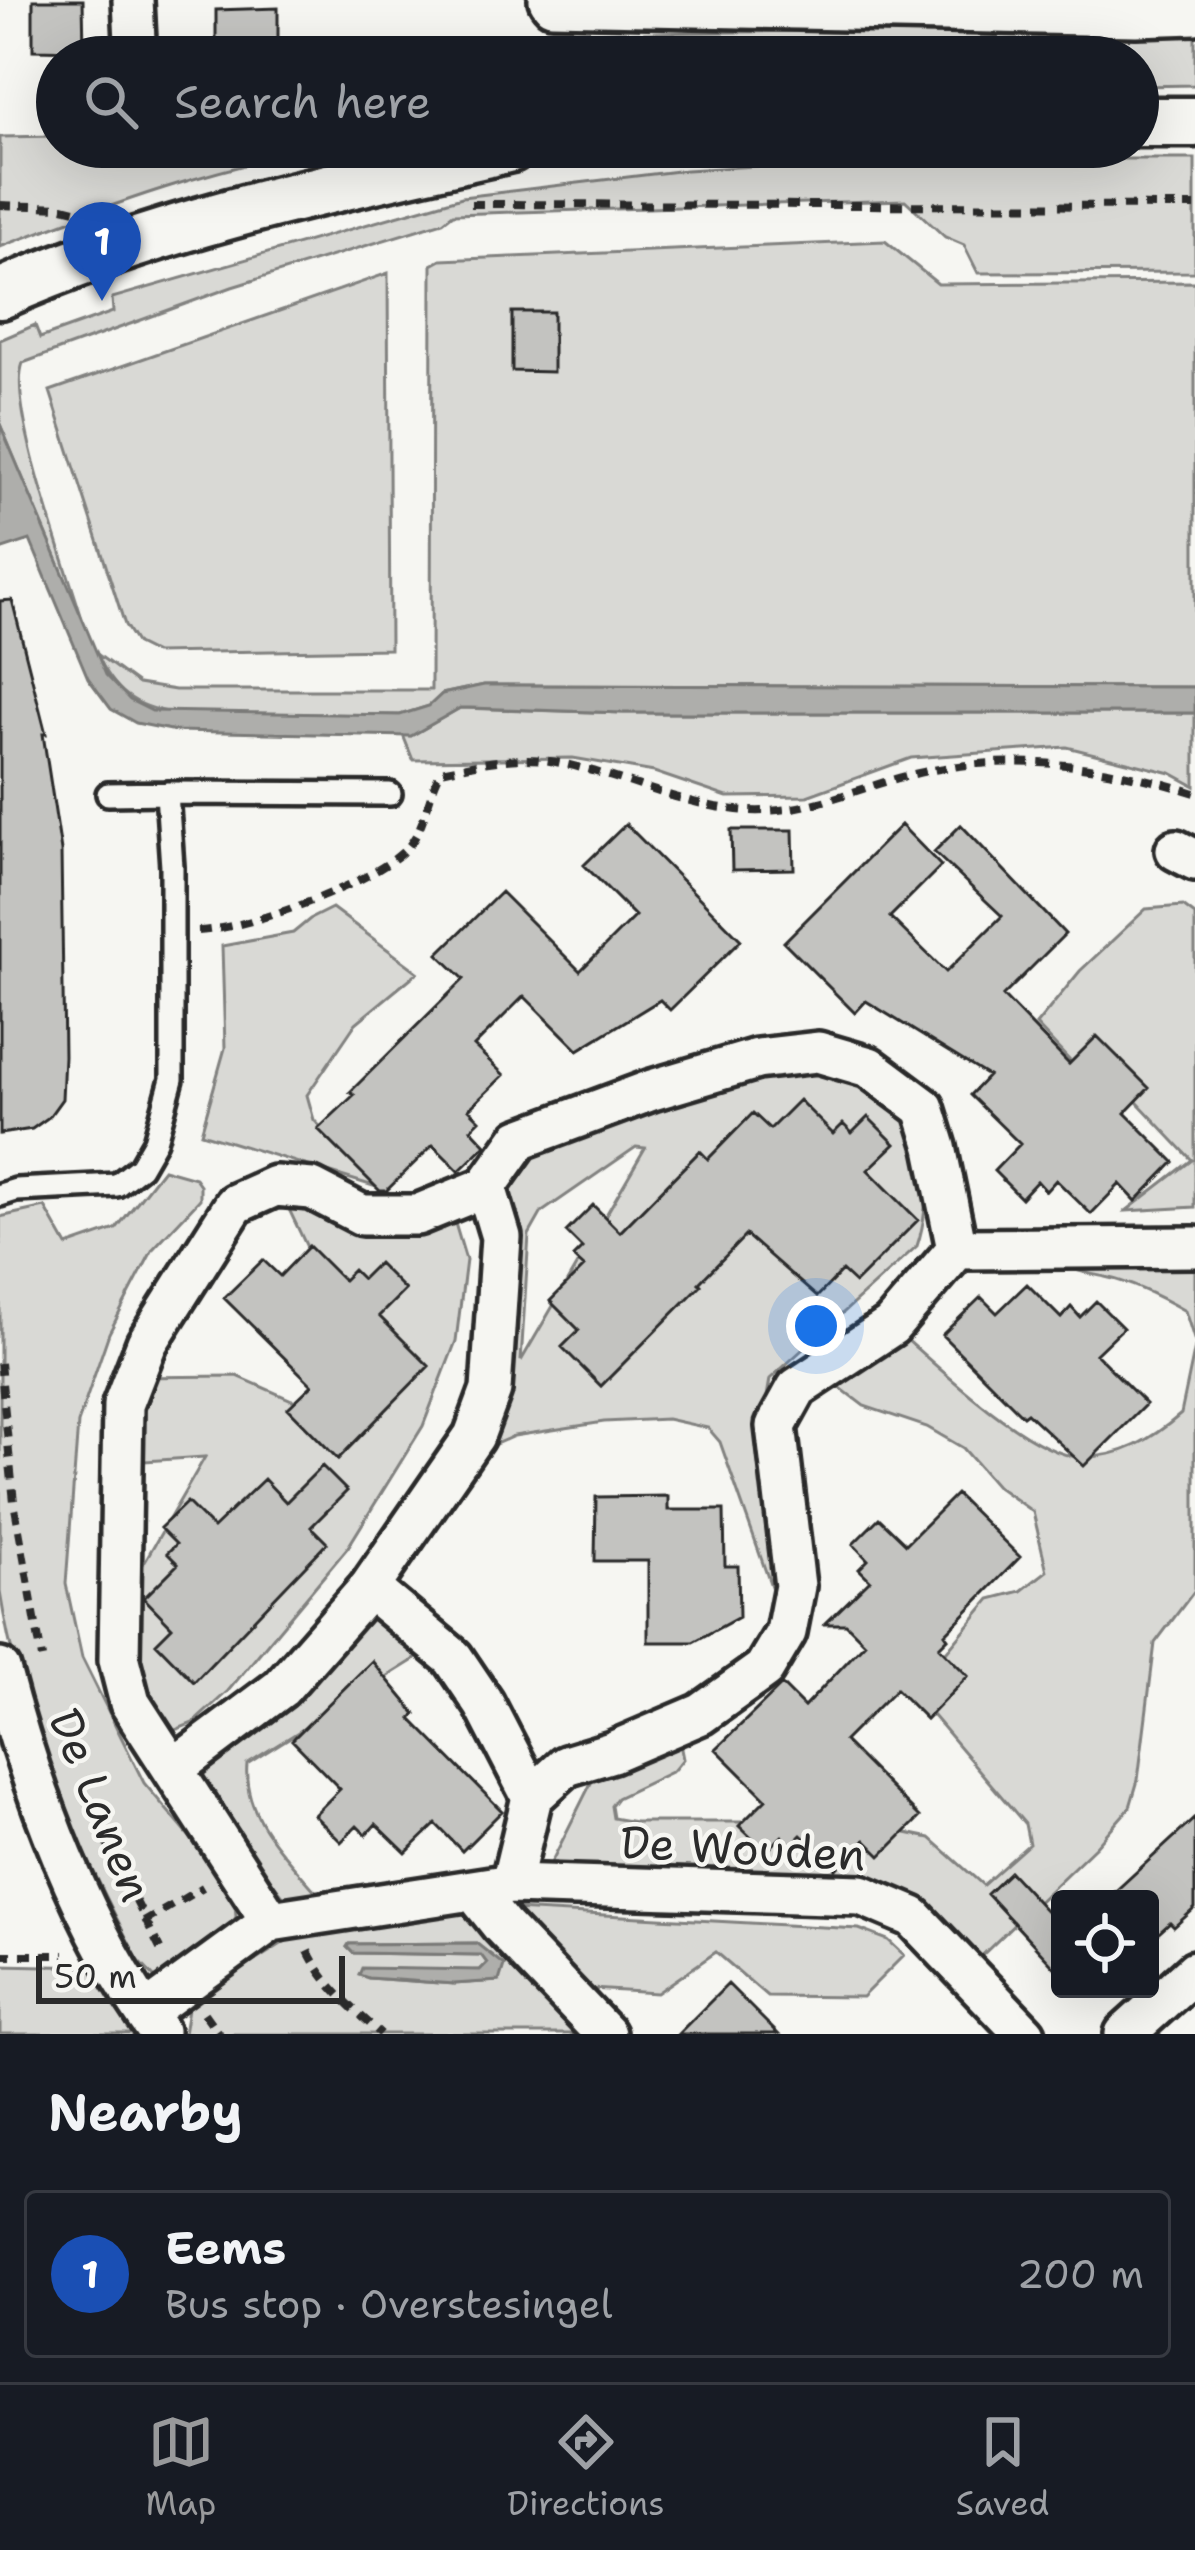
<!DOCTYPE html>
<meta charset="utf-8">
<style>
body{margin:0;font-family:"Shantell Sans",sans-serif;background:#20242c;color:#f1f3f6}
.controls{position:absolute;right:36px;bottom:36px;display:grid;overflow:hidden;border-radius:12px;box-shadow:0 12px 48px #0002}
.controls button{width:108px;height:108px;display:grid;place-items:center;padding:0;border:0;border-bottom:3px solid #363941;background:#171b24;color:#f1f3f6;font:60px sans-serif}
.scale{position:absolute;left:36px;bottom:30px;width:309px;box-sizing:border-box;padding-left:12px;border:6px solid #2b2b2b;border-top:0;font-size:33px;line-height:42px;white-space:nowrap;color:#2b2b2b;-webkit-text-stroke:9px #f6f6f2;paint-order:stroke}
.you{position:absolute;left:816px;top:1326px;width:42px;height:42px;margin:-30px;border:9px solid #fff;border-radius:50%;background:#1a73e8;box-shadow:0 0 0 18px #1a73e833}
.badge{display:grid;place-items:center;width:78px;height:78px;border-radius:50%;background:#98999b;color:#fff;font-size:39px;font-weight:700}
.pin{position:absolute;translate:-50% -99px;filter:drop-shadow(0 3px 6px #0008)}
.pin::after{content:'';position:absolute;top:63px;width:42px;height:36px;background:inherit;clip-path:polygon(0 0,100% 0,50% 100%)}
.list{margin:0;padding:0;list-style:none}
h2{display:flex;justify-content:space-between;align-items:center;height:156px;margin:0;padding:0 48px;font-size:51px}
h2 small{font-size:39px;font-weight:400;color:#9ea1a6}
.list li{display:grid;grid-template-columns:78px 1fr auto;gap:36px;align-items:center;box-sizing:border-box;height:168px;margin:0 24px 24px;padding:0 24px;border:3px solid #363941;border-radius:12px}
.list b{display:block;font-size:45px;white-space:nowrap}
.list p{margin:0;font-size:39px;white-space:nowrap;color:#9ea1a6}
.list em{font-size:39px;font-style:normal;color:#9ea1a6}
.icon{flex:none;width:66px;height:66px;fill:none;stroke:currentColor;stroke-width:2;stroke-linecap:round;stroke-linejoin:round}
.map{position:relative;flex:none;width:1195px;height:2034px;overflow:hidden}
.search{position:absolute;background:#171b24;box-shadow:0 12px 48px #0002;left:36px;right:36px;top:36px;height:132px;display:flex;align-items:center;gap:30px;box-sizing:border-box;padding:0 42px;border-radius:66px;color:#9ea1a6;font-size:45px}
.sheet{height:348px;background:#171b24}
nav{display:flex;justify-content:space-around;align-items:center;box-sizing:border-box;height:168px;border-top:3px solid #363941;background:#171b24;font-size:33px;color:#9ea1a6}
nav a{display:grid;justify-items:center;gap:6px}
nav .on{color:#98999b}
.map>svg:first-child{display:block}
.green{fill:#d9d9d5;stroke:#828280;stroke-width:3;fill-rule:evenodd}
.water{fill:#aeaeab;stroke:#7a7a78;stroke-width:3}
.building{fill:#c3c3c0;stroke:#2b2b2b;stroke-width:3}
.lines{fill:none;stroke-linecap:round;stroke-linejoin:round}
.service-casing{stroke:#2b2b2b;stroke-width:30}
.minor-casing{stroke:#2b2b2b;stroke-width:48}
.tertiary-casing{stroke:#2b2b2b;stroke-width:57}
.path{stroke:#2b2b2b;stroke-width:8;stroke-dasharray:12 9;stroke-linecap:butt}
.service{stroke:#f6f6f2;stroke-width:21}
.minor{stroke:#f6f6f2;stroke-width:39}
.tertiary{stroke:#f6f6f2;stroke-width:48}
.labels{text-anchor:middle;stroke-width:9;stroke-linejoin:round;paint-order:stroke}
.street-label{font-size:45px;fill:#2b2b2b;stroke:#f6f6f2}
</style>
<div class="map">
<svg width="1195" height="2034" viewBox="0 0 1195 2034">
<rect width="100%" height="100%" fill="#f6f6f2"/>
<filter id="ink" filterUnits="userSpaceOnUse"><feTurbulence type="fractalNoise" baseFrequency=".00833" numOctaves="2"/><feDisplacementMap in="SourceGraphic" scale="24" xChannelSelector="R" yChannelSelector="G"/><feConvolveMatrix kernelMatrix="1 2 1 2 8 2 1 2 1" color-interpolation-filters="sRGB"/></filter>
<g filter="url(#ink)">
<path class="green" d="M1195,27V85L1138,86V57H285L542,34Z
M57,136V147H334C220,164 107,206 0,247V137Z
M875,159H1195V272L978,273L964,245L945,237L905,200L453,214L443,222L232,287L23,363C7,406 67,567 82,619L0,424V340L35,325L40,338L113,312L112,298L462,197L686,170Z
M885,241L938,284L1195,282V687L484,685L442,694L429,706L400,715L175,713C134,708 113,690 97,654L138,684L175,690H431L432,265L441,260Z
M388,273L390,649L155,653L137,644L125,625L50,391Z
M460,708L624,713H1195V786L1171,773L1067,747L911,758L807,796L727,797L654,772L573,758L413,760L403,735L411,736Z
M1183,906L1195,915V1207L1126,1211L1192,1160L1104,1067L1088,1080L1036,1025L1080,971L1146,909Z
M332,908L418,972L356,1023L307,1095L314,1120L380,1188L201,1133L225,1048L222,946L293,933L310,919Z
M824,1067C846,1077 874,1086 894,1101C933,1130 931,1205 917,1246L770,1379L764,1414L772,1508V1589L720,1442L708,1428L667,1419L604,1422L514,1436L450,1464L487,1370L500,1202L514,1160L718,1086ZM636,1147L645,1148L521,1361L529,1235L542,1212Z
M163,1169L195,1178L200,1185V1199L153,1249L109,1333L78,1423L66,1584L82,1658L144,1783L234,1889L236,1917L220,1948L172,1979H156L138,1960C78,1845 20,1721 0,1592V1217L45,1207L67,1246L116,1229Z
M276,1182L451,1210L466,1260L456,1341L423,1426L348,1547L228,1691L193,1723L173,1731L153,1725L109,1623L205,1457L115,1463L130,1377L237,1376L292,1400L320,1402L373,1386Z
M1195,1234V1342L1185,1311C1159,1296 1133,1283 1105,1277C1088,1273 1075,1272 1059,1264Z
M884,1319C923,1354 1030,1457 1081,1457C1122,1458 1152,1439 1181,1414L1195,1347V1590L1155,1643L1138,1780L1130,1807L1096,1846L971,1966L936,1920L567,1868L552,1861L603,1759L675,1718L683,1759L673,1771L617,1798L611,1806L613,1818L635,1822H777L897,1831L930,1838L983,1885L1029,1844L1025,1824L921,1702L922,1681L990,1599L1021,1591L1047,1571L1033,1512L996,1486L963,1448L927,1427L864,1406L822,1374Z
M363,1607L425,1653L247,1764C242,1819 289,1859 322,1899L284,1897L199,1789L201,1761Z
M470,1904L595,2034H184L189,2003L294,1936ZM476,1943L499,1981L454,1984L368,1978L480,1970L487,1963L482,1955L353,1953L347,1947L349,1944Z
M514,1910L859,1929L888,1940L904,1955L862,1997L767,1996L716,1952L657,1993L591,1989Z
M0,1965L91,1967L136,2034H0Z"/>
<path class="water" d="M0,424L106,675L130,700L152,711L400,715L429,706L442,694L484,685L1195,687V713H624L470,708H460L411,736L176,731L136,723L111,709L88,678L30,540L0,550Z
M476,1943L504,1965L499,1981L454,1984L368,1978L359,1975L362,1968L480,1970L487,1963L481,1955L353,1953L347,1947L349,1944Z"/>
<path class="building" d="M33,0H83L84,51L33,50Z
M278,8V48L216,49V10Z
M512,312H553V372L512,371Z
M12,600L46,734H43L61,851L64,1056L62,1099L49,1117L32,1129L0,1134V601Z
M626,824L741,940L670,1010L660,1000L578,1050L524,996L474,1046L504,1075L469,1109L480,1120L471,1129L486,1145L459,1171L433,1145L386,1191H380L318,1129L354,1095L350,1092L464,979L438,954L501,892L580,971L635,916L584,865Z
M901,825L941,866L890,917L946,972L1002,916L934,852L961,825L1065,934L1003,996L1069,1064L1097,1036L1149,1088L1125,1113L1174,1162L1136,1201L1120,1184L1091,1214L1056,1180L1046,1191L1037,1181L1021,1198L994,1171L1020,1144L970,1095L988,1076L866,1001L855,1013L784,942Z
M731,830H793L794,869L732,870Z
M799,1100L833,1134L843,1124L852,1133L868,1117L895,1144L868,1170L918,1220L855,1283L842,1271L817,1297L746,1235L699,1283L701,1285L601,1386L562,1347L579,1330L550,1301L584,1267L573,1257L582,1248L566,1232L593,1205L620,1232L700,1151L708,1159L753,1113L770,1129Z
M309,1246L343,1280L353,1270L362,1279L378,1263L405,1290L379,1316L429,1366L338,1459L288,1408L312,1385L224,1298L263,1260L280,1276Z
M1027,1284L1061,1318L1071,1307L1080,1317L1096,1301L1123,1328L1096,1354L1146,1404L1084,1466L1027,1413L1023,1416L942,1335L981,1297L997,1313Z
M322,1466L347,1491L311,1527L327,1543L194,1682L156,1643L172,1627L144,1598L178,1564L167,1553L176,1544L160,1528L187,1502L213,1528L264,1479L286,1502Z
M956,1494L1020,1557L945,1634L948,1638L939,1647L968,1676L926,1719L896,1689L844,1741L920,1817L881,1856L865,1840L836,1869L801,1835L791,1845L782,1836L766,1852L739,1826L766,1799L716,1749L782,1685L804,1707L865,1643L846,1624H825L870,1580L859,1569L868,1560L853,1544L879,1518L906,1544Z
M668,1496V1510H724L725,1566H738L739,1617L693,1642H648V1561H595L596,1497Z
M372,1661L416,1714L411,1719L502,1811L462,1851L436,1824L406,1853L376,1824L366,1835L357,1826L341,1842L314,1815L340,1789L292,1740Z
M1195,1818V1908L1174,1927L1170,1923L1150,1941V1899H1107Z
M1010,1872L1060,1926V1973L987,1894Z
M728,1984L778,2034H678Z"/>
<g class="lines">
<g class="service-casing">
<path id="service" d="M108,794L167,793
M0,1195L16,1190L117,1185L140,1167L155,1141L172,1079V867L167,793L390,794"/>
</g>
<g class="minor-casing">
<path id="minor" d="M133,0L135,41
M549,0L552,4L1136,16L1195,14
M1176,850L1195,860
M486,1187L520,1139L652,1090L757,1059L818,1052L869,1067L924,1108L936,1147L957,1249
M369,1588L453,1658L484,1704L532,1797
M0,1669C31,1788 84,1932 158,2031
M173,1769L281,1688L369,1588L474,1436L491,1390L501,1237L486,1187L417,1215H362L312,1189L275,1186L235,1204L147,1343L123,1405L119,1660L130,1703L271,1921
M511,1884L532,1797L566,1766L612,1752L701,1714L764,1669L786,1632L795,1586L776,1426L797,1388L891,1326L957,1249L1195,1247
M474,1891L502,1926L605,2034
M145,2013L271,1921L511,1884L861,1895L913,1917L1025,2034
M1125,2034L1195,1971"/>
</g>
<g class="tertiary-casing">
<path id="tertiary" d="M1138,122H1195
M0,294C163,222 338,186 511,147"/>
</g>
<path class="path" d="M471,204L1195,206
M0,205L63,207L84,212
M198,931C247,929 373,884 407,848C425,829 428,794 441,771C475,764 516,755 550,761C613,772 673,803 737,810C798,817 848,791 906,776C1004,751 1100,763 1195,793
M0,1363L14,1502L42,1658
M98,1826L164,1957
M144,1922L203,1887
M308,1951C324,1985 354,2009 381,2034
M0,1955H64
M204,2013L219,2034"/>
<use href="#service" class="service"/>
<use href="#minor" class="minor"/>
<use href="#tertiary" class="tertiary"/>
</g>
</g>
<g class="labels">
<g class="street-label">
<text transform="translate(101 1805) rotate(68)" y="16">De Lanen</text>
<text transform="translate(743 1848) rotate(3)" y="16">De Wouden</text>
</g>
</g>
</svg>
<div class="controls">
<button><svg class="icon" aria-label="locate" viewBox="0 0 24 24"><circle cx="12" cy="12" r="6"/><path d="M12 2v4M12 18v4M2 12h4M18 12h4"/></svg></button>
</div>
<div class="scale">50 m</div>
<div class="you"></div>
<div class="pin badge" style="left:102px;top:301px;background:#1a4fb4">1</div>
<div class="search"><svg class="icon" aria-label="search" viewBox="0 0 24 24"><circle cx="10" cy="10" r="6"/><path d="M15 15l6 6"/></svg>Search here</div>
</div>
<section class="sheet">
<h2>Nearby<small></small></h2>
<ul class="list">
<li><span class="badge" style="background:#1a4fb4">1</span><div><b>Eems</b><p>Bus stop · Overstesingel</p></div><em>200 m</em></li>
</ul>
</section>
<nav>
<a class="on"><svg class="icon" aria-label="map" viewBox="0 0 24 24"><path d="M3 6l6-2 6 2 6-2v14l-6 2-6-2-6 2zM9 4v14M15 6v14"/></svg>Map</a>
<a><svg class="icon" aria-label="directions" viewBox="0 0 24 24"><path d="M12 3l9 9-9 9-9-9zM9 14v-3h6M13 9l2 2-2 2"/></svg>Directions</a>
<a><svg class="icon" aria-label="saved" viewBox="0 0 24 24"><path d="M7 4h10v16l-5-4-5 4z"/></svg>Saved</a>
</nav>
